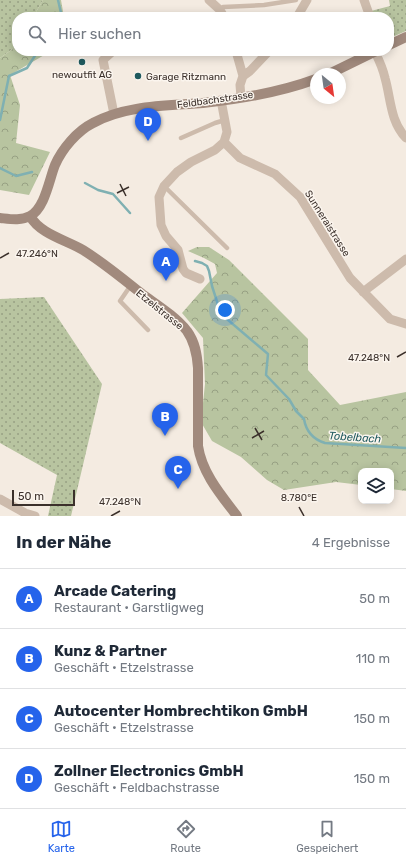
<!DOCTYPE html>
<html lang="de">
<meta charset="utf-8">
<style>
body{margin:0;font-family:Rubik,sans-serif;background:#f2f2f3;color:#1f2937}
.controls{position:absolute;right:12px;bottom:12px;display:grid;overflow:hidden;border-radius:8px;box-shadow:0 2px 10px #0003}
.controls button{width:36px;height:36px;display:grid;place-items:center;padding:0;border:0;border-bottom:1px solid #e0e1e3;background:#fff;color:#1f2937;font:20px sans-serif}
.compass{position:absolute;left:310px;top:68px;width:36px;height:36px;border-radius:50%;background:#fff;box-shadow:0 2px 10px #0003;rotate:151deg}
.scale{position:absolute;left:12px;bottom:10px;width:63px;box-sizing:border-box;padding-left:4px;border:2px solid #3b302b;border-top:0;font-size:11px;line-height:14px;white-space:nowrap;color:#3b302b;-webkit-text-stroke:3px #fbf5ee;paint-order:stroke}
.you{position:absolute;left:225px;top:310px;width:14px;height:14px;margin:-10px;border:3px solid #fff;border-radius:50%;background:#1a73e8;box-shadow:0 0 0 6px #1a73e833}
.badge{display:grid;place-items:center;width:26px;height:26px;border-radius:50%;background:#2563eb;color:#fff;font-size:13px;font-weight:700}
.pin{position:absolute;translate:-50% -33px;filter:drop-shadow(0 1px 2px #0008)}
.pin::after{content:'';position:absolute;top:21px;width:14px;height:12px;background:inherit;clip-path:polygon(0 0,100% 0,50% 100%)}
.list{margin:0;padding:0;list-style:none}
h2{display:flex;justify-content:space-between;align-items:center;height:52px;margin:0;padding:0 16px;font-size:17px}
h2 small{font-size:13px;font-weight:400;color:#747a83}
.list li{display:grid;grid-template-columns:26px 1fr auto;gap:12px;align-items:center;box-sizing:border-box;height:60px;padding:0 16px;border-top:1px solid #e0e1e3}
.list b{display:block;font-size:15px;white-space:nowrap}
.list p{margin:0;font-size:13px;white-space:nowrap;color:#747a83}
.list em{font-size:13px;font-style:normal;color:#747a83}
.icon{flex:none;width:22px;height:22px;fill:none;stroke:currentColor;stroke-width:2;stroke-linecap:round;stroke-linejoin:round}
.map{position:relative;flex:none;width:406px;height:516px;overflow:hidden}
.search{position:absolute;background:#fff;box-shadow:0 2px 10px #0003;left:12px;right:12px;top:12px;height:44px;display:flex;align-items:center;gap:10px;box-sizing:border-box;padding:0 14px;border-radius:16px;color:#747a83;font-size:15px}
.sheet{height:292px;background:#fff}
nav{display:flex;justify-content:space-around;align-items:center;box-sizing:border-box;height:56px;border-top:1px solid #e0e1e3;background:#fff;font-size:11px;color:#747a83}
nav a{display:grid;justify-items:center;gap:2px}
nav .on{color:#2563eb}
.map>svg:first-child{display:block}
.grass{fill:url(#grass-dots)}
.forest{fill:url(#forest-crowns)}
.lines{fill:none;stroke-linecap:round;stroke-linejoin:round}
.stream{stroke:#7fb0b2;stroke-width:2.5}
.lane{stroke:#cdbbac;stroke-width:4.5}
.street{stroke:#cdbbac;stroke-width:9}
.secondary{stroke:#a18a7d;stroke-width:10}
.ticks{fill:none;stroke:#3b302b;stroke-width:1.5}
.poi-dot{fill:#1f5a5e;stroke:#fbf5ee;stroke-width:1.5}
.labels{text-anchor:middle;stroke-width:3;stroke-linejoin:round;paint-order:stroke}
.poi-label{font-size:10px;fill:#3b302b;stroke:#fbf5ee}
.street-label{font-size:10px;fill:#3b302b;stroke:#fbf5ee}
.water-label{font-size:11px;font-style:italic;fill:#1f5a5e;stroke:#fbf5ee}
.ticks-label{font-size:10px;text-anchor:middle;fill:#3b302b;stroke:#fbf5ee;stroke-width:3;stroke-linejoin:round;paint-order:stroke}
</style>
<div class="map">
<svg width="406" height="516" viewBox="0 0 406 516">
<defs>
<pattern id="grass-dots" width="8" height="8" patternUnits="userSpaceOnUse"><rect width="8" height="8" fill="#b8c4a0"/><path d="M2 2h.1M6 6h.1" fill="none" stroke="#97a083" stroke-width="1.8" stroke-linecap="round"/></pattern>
<pattern id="forest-crowns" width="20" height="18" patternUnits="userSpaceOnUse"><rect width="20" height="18" fill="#b8c4a0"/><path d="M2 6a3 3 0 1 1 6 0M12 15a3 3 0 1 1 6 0" fill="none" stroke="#97a083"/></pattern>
</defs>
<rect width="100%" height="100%" fill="#f4ebe1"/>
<path class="grass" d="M0,0H43L33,17H17V46L0,58Z
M389,0H406V31L390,38L389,37V17H374L371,11L390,6Z
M44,297L102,384L71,516H48L57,475L0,443V299Z"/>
<path class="forest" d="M43,0H61L64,17H33Z
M17,46V51H48L46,54L10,75L20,105L16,143L50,152L29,195L0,190V58Z
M197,247H209L229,260L308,339V370L340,405L406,392V491L391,489V471H361V485L336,482L284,490L267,480L241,457L212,441L201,422L205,384L203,338L182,313L217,273L215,264L204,258L188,251Z"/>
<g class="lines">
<path class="stream" d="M58,0L62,17
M0,120L9,76L27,68L38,51
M0,168L16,176L32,172
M85,183L98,190L113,194L130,213
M195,261L202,263L207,266L209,271L212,286L221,314L268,354L266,375L289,399L296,411L304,419C306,431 312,439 325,443L406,448"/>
<path class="lane" d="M220,10L223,7L264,5L296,0
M181,138L215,123L225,120
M164,186L227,248
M131,285L120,301L148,330"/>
<path class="street" d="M209,0L220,10L224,17
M364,0L370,17
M297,17L307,0
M236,51L243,76L240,85L241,97
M112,52L103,60L114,114
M375,52C379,60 383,69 385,78C391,99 390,121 406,138
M243,76L250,71L269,51
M224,142L240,158L275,174L300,197L350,278L390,319L406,324
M200,279L186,273L183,269L178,250L166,236L161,225L159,197L164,186L177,172L191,162L215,150L224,142L227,132L221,100
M363,292L406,259
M0,499L25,513L35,516"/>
<path class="secondary" d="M389,45L406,37
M329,74L376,51
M30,216C40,234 66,240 83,250C104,263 123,279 142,294C157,305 175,316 187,331C195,342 197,354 198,368V446C202,473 221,495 237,516
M0,218C10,219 21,221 30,216C45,208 49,180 55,165C62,149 77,131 93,123C126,105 166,106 203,103C240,99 281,92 316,79"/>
</g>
<path class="ticks" d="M120,184L126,196M117,193L129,187M0,258L9,253M397,357L406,352M255,428L262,440M252,438L264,431M299,507L304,516M111,516L120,511"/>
<g class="poi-dot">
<circle cx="82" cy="62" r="4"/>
<circle cx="138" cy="76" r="4"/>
</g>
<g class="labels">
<g class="poi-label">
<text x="82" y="78">newoutfit AG</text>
<text x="146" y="80" text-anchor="start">Garage Ritzmann</text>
</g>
<g class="street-label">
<text transform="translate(215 99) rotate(-8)" y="4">Feldbachstrasse</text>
<text transform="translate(328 223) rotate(58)" y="4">Sunneraistrasse</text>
<text transform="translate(160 309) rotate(39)" y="4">Etzelstrasse</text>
</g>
<g class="water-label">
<text transform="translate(355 437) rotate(4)" y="4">Tobelbach</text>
</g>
</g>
<g class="ticks-label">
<text x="37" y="257">47.246°N</text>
<text x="369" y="361">47.248°N</text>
<text x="299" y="501">8.780°E</text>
<text x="120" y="505">47.248°N</text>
</g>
</svg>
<div class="controls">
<button><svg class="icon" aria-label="layers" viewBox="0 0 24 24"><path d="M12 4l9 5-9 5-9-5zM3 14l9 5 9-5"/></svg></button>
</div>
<svg class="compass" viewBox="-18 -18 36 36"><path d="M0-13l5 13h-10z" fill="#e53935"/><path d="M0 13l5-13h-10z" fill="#747a83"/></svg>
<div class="scale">50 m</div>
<div class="you"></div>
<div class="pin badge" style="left:166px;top:281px">A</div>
<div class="pin badge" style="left:165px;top:436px">B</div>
<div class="pin badge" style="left:178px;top:489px">C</div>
<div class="pin badge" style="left:148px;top:141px">D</div>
<div class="search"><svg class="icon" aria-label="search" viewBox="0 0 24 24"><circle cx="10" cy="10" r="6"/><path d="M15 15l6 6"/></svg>Hier suchen</div>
</div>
<section class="sheet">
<h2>In der Nähe<small>4 Ergebnisse</small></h2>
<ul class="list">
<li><span class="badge">A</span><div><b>Arcade Catering</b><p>Restaurant · Garstligweg</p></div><em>50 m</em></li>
<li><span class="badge">B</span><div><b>Kunz &amp; Partner</b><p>Geschäft · Etzelstrasse</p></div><em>110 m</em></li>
<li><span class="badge">C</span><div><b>Autocenter Hombrechtikon GmbH</b><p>Geschäft · Etzelstrasse</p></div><em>150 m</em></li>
<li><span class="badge">D</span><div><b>Zollner Electronics GmbH</b><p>Geschäft · Feldbachstrasse</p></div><em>150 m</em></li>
</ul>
</section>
<nav>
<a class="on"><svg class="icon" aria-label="map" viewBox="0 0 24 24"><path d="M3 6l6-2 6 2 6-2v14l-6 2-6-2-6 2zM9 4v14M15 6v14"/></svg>Karte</a>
<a><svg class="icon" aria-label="directions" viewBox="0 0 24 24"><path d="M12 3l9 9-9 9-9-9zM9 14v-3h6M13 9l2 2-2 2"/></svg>Route</a>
<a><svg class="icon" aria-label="saved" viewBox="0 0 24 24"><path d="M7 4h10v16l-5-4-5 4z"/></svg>Gespeichert</a>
</nav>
